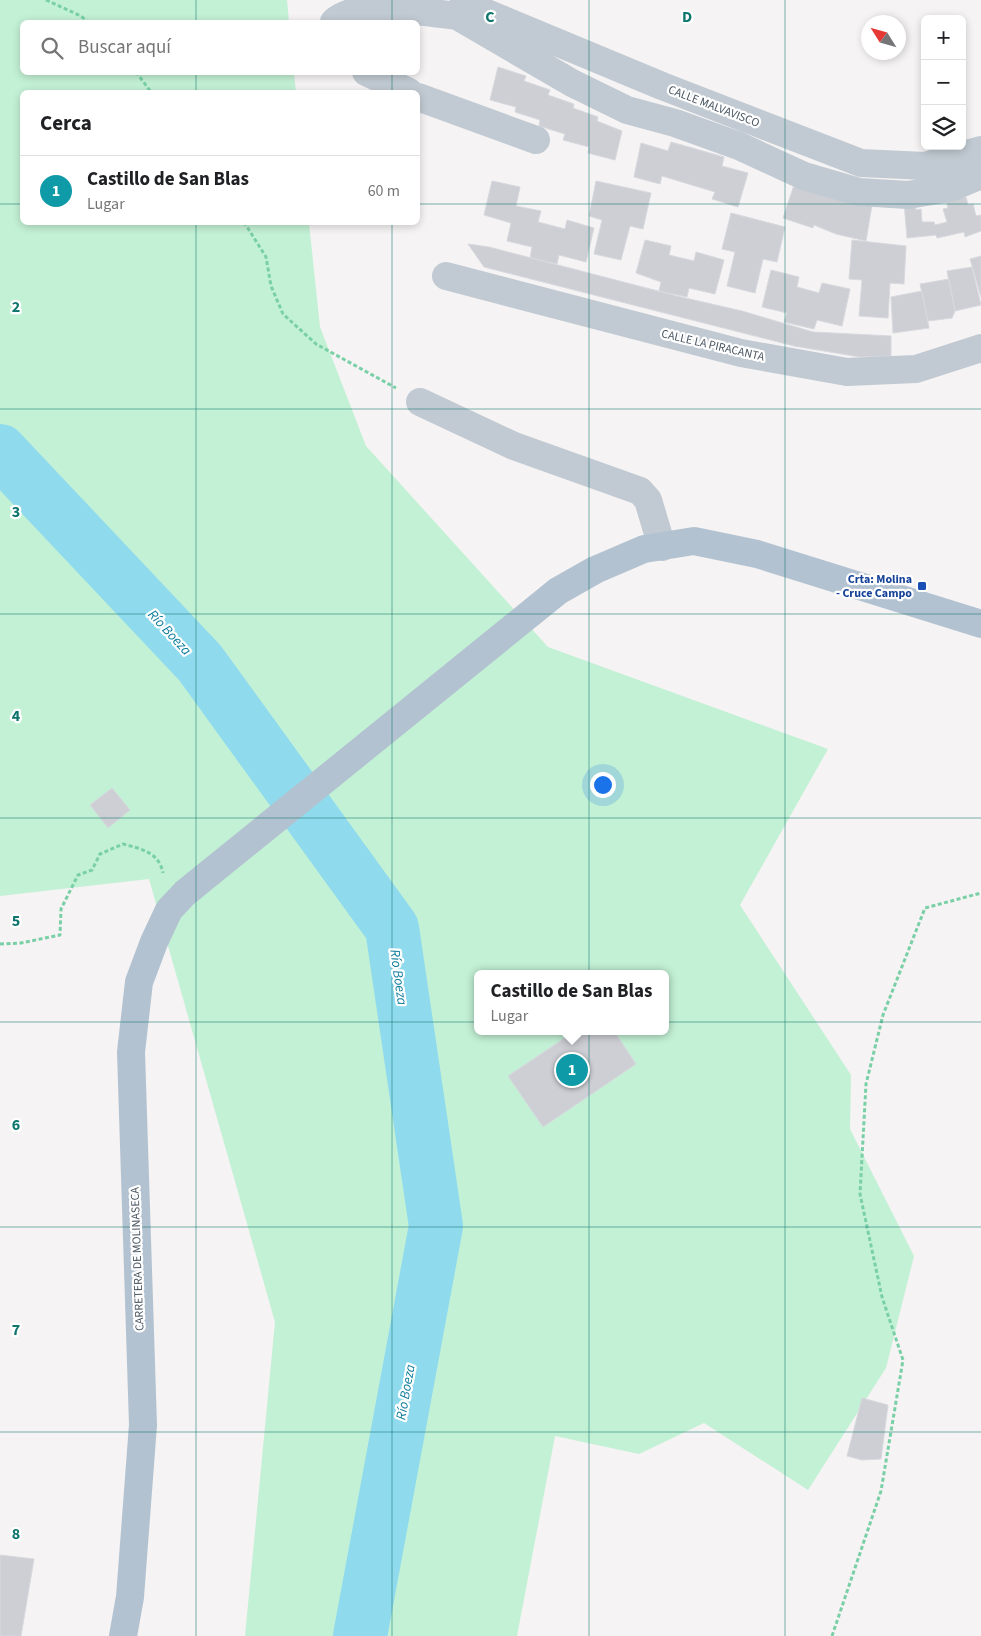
<!DOCTYPE html>
<html lang="es">
<meta charset="utf-8">
<style>
body{margin:0;font-family:"Source Sans 3",sans-serif;background:#f6f6f6;color:#202124}
.controls{position:absolute;right:15px;top:15px;display:grid;overflow:hidden;border-radius:8px;box-shadow:0 2px 8px #0003}
.controls button{width:45px;height:45px;display:grid;place-items:center;padding:0;border:0;border-bottom:1px solid #e0e0e0;background:#fff;color:#202124;font:25px sans-serif}
.compass{position:absolute;left:861px;top:15px;width:45px;height:45px;border-radius:50%;background:#fff;box-shadow:0 2px 8px #0003;rotate:307deg}
.you{position:absolute;left:602px;top:784px;width:18px;height:18px;margin:-12px;border:4px solid #fff;border-radius:50%;background:#1a73e8;box-shadow:0 0 0 8px #1a73e833}
.badge{display:grid;place-items:center;width:32px;height:32px;border-radius:50%;background:#1a73e8;color:#fff;font-size:16px;font-weight:700}
.pin{position:absolute;translate:-50% -50%;border:2px solid #fff;box-shadow:0 1px 5px #0006}
.popup{position:absolute;left:474px;top:970px;width:195px;height:65px;box-sizing:border-box;display:grid;place-content:center;border-radius:8px;background:#fff;filter:drop-shadow(0 1px 4px #0005);font-size:16px;white-space:nowrap;color:#757577}
.popup b{font-size:19px;color:#202124}
.popup::after{content:'';position:absolute;left:50%;top:100%;margin-left:-10px;border:10px solid transparent;border-top-color:#fff}
.list{margin:0;padding:0;list-style:none}
h2{display:flex;justify-content:space-between;align-items:center;height:65px;margin:0;padding:0 20px;font-size:21px}
h2 small{font-size:16px;font-weight:400;color:#757577}
.list li{display:grid;grid-template-columns:32px 1fr auto;gap:15px;align-items:center;box-sizing:border-box;height:70px;padding:0 20px;border-top:1px solid #e0e0e0}
.list b{display:block;font-size:19px;white-space:nowrap}
.list p{margin:0;font-size:16px;white-space:nowrap;color:#757577}
.list em{font-size:16px;font-style:normal;color:#757577}
.icon{flex:none;width:28px;height:28px;fill:none;stroke:currentColor;stroke-width:2;stroke-linecap:round;stroke-linejoin:round}
.map{position:relative;flex:none;width:981px;height:1636px;overflow:hidden}
.search{position:absolute;background:#fff;box-shadow:0 2px 8px #0003;left:20px;top:20px;width:400px;height:55px;display:flex;align-items:center;gap:12px;box-sizing:border-box;padding:0 18px;border-radius:8px;color:#757577;font-size:19px}
.panel{position:absolute;background:#fff;box-shadow:0 2px 8px #0003;left:20px;top:90px;width:400px;height:135px;border-radius:8px}
.map>svg:first-child{display:block}
.green{fill:#c3f1d5;fill-rule:evenodd}
.lines{fill:none;stroke-linecap:round;stroke-linejoin:round}
.river{stroke:#90daee;stroke-width:54}
.building{fill:#cdcfd5;stroke:#d7d9de}
.path{stroke:#7ad0a6;stroke-width:3;stroke-dasharray:4 2.5;stroke-linecap:butt}
.minor{stroke:#c1cad2;stroke-width:28}
.major{stroke:#b3c2d1;stroke-width:28}
.grid{fill:none;stroke:#0f766e;stroke-width:1;stroke-opacity:0.55}
.transit-dot{fill:#1a4fb4;stroke:#fff;stroke-width:2}
.labels{text-anchor:middle;stroke-width:4.5;stroke-linejoin:round;paint-order:stroke}
.street-label{font-size:12px;fill:#4a5661;stroke:#fff}
.transit-label{font-size:12px;font-weight:bold;fill:#164399;stroke:#fff;text-anchor:end}
.water-label{font-size:14px;font-style:italic;fill:#0c7c9b;stroke:#fff}
.grid-label{font-size:16px;text-anchor:middle;font-weight:bold;fill:#0f766e;stroke:#fff;stroke-width:4.5;stroke-linejoin:round;paint-order:stroke}
</style>
<div class="map">
<svg width="981" height="1636" viewBox="0 0 981 1636">
<rect width="100%" height="100%" fill="#f5f3f3"/>
<path class="green" d="M0,0H287L289,22H22V72L294,73L296,92H22V222L309,223L320,327L366,446L548,647L828,749L740,905L851,1075L850,1129L914,1256L886,1368L808,1490L704,1423L639,1454L555,1436L517,1636H245L275,1322L149,879L0,896ZM478,974H666V1031H478Z"/>
<g class="lines">
<path class="river" d="M0,451L200,663L392,928L436,1226L360,1636"/>
</g>
<path class="building" d="M498,67L526,76L524,81L550,90L548,95L574,104L573,108L598,117L597,121L622,131L615,160L588,153L589,147L563,140L565,134L539,126L540,120L515,112L516,107L490,100Z
M671,142L724,157L722,166L748,173L738,207L712,199L715,192L662,176L660,184L634,177L641,143L668,151Z
M492,181L520,187L516,206L541,211L538,222L565,229L567,220L594,228L586,262L559,255L557,264L530,258L532,247L507,241L511,223L484,215Z
M596,181L651,193L643,229L630,226L621,260L594,254L602,220L589,216Z
M795,182L872,205L866,241L836,234L814,225L813,228L783,218Z
M966,197L968,205L973,204L976,216L981,215V231L965,237L964,232L937,238L936,235L907,238L904,202H915L916,210L921,209L922,222H934L935,225L947,222L943,209L948,208L946,200Z
M731,213L785,227L777,262L763,259L755,293L727,286L735,252L722,249Z
M645,240L671,246L669,255L694,261L696,252L724,260L715,294L689,288L687,297L659,291L661,282L636,273Z
M852,240L906,246L904,284L890,283L888,318L859,316L862,280L849,279Z
M468,244L489,247L681,297L742,311L813,332L891,336V356L860,357L794,346L484,267Z
M981,256V297L970,259Z
M972,267L981,305L955,311L947,271Z
M771,270L799,277L797,287L819,293L822,283L850,289L842,326L817,320L814,329L784,322L787,313L762,307Z
M949,279L955,311L952,318L928,321L920,284Z
M922,291L929,328L893,333L891,297Z
M112,788L130,810L108,828L90,805Z
M575,1031H614L636,1064L543,1127L508,1076Z
M862,1398L888,1405L881,1459L862,1460L847,1456Z
M0,1555L34,1559L21,1636H0Z"/>
<g class="lines">
<path class="path" d="M46,0L81,16L88,22
M136,72L151,92
M244,222L266,257L271,286L283,314L316,344L396,388
M0,944L21,943L60,935L61,909L78,875L92,870L100,854L123,844C141,849 159,852 163,873
M832,1636L881,1491L903,1360L882,1297L860,1194L866,1084L883,1015L925,908L981,893"/>
<path class="minor" d="M464,4L457,16L572,83L627,110L675,123L739,146L804,176L859,192L908,195L950,188L981,175
M465,4L662,86L861,163L925,166L981,150
M334,22C355,0 425,12 457,16
M366,72L409,92
M418,97L536,140
M446,276L741,353L847,372L916,369L981,348
M420,402L514,446L640,491L648,500L662,547"/>
<path class="major" d="M123,1636L130,1597L143,1425L131,1052L139,982L154,942L169,910L185,893L558,591L595,570L644,549L694,541L757,554L981,624"/>
</g>
<path class="grid" d="M196,0V22M392,0V22M589,0V1636M785,0V1636M196,72V92M392,72V92M0,204H22M418,204H981M196,222V1636M392,222V1636M0,409H981M0,614H981M0,818H981M0,1022H981M0,1227H981M0,1432H981"/>
<rect class="transit-dot" x="917" y="581" width="10" height="10" rx="2.5"/>
<g class="labels">
<g class="street-label">
<text transform="translate(714 106) rotate(21)" y="4">CALLE MALVAVISCO</text>
<text transform="translate(713 345) rotate(13)" y="4">CALLE LA PIRACANTA</text>
<text transform="translate(137 1259) rotate(-92)" y="4">CARRETERA DE MOLINASECA</text>
</g>
<g class="transit-label">
<text x="912" y="583">Crta: Molina<tspan x="912" dy="14">- Cruce Campo</tspan></text>
</g>
<g class="water-label">
<text transform="translate(170 632) rotate(47)" y="5">Río Boeza</text>
<text transform="translate(399 977) rotate(82)" y="5">Río Boeza</text>
<text transform="translate(405 1392) rotate(-80)" y="5">Río Boeza</text>
</g>
</g>
<g class="grid-label">
<text x="490" y="22">C</text>
<text x="687" y="22">D</text>
<text x="16" y="312">2</text>
<text x="16" y="517">3</text>
<text x="16" y="721">4</text>
<text x="16" y="926">5</text>
<text x="16" y="1130">6</text>
<text x="16" y="1335">7</text>
<text x="16" y="1539">8</text>
</g>
</svg>
<div class="controls">
<button>+</button>
<button>−</button>
<button><svg class="icon" aria-label="layers" viewBox="0 0 24 24"><path d="M12 4l9 5-9 5-9-5zM3 14l9 5 9-5"/></svg></button>
</div>
<svg class="compass" viewBox="-18 -18 36 36"><path d="M0-13l5 13h-10z" fill="#e53935"/><path d="M0 13l5-13h-10z" fill="#757577"/></svg>
<div class="you"></div>
<div class="pin badge" style="left:572px;top:1070px;background:#0f9aa8">1</div>
<div class="popup"><b>Castillo de San Blas</b>Lugar</div>
<div class="search"><svg class="icon" aria-label="search" viewBox="0 0 24 24"><circle cx="10" cy="10" r="6"/><path d="M15 15l6 6"/></svg>Buscar aquí</div>
<section class="panel">
<h2>Cerca<small></small></h2>
<ul class="list">
<li><span class="badge" style="background:#0f9aa8">1</span><div><b>Castillo de San Blas</b><p>Lugar</p></div><em>60 m</em></li>
</ul>
</section>
</div>
